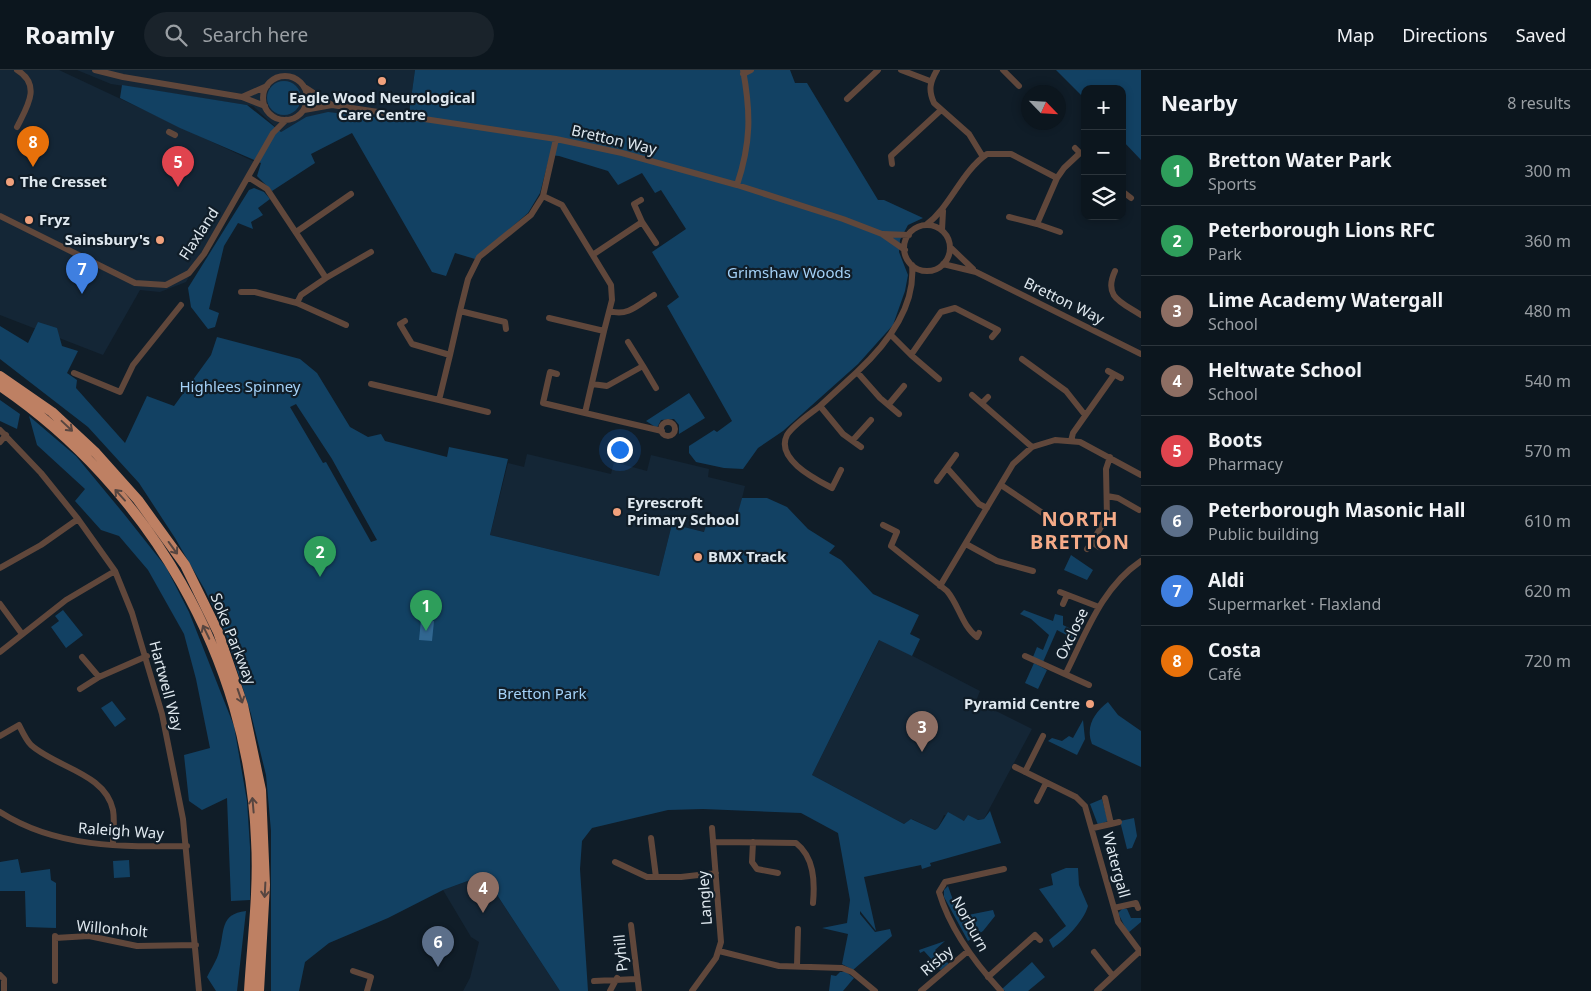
<!DOCTYPE html>
<meta charset="utf-8">
<style>
body{margin:0;font-family:"Noto Sans",sans-serif;background:#1a232b;color:#f1f3f6}
.controls{position:absolute;right:15px;top:15px;display:grid;overflow:hidden;border-radius:10px;box-shadow:0 2px 8px #0003}
.controls button{width:45px;height:45px;display:grid;place-items:center;padding:0;border:0;border-bottom:1px solid #2c353c;background:#0c161e;color:#f1f3f6;font:25px sans-serif}
.compass{position:absolute;left:1021px;top:15px;width:45px;height:45px;border-radius:50%;background:#0c161e;box-shadow:0 2px 8px #0003;rotate:115deg}
.you{position:absolute;left:619px;top:379px;width:18px;height:18px;margin:-12px;border:4px solid #fff;border-radius:50%;background:#1a73e8;box-shadow:0 0 0 8px #1a73e833}
.badge{display:grid;place-items:center;width:32px;height:32px;border-radius:50%;background:#8c9099;color:#fff;font-size:16px;font-weight:700}
.pin{position:absolute;translate:-50% -41px;filter:drop-shadow(0 1px 2px #0008)}
.pin::after{content:'';position:absolute;top:26px;width:18px;height:15px;background:inherit;clip-path:polygon(0 0,100% 0,50% 100%)}
.list{margin:0;padding:0;list-style:none}
h2{display:flex;justify-content:space-between;align-items:center;height:65px;margin:0;padding:0 20px;font-size:21px}
h2 small{font-size:16px;font-weight:400;color:#9a9fa4}
.list li{display:grid;grid-template-columns:32px 1fr auto;gap:15px;align-items:center;box-sizing:border-box;height:70px;padding:0 20px;border-top:1px solid #2c353c}
.list b{display:block;font-size:19px;white-space:nowrap}
.list p{margin:0;font-size:16px;white-space:nowrap;color:#9a9fa4}
.list em{font-size:16px;font-style:normal;color:#9a9fa4}
.icon{flex:none;width:28px;height:28px;fill:none;stroke:currentColor;stroke-width:2;stroke-linecap:round;stroke-linejoin:round}
.map{position:relative;flex:none;width:1141px;height:921px;overflow:hidden}
header{display:flex;align-items:center;gap:30px;box-sizing:border-box;height:70px;padding:0 25px;background:#0c161e;border-bottom:1px solid #2c353c}
header strong{font-size:24px}
nav{display:flex;gap:28px;margin-inline-start:auto;font-size:18px}
.search{width:350px;height:45px;background:#1a232b;display:flex;align-items:center;gap:12px;box-sizing:border-box;padding:0 18px;border-radius:28px;color:#9a9fa4;font-size:19px}
main{display:flex}
aside{flex:1;background:#0c161e}
.map>svg:first-child{display:block}
.built{fill:#142636}
.green{fill:#124163;fill-rule:evenodd}
.water{fill:#316791}
.lines{fill:none;stroke-linecap:round;stroke-linejoin:round}
.minor{stroke:#60473b;stroke-width:6}
.highway{stroke:#be8063;stroke-width:10}
.oneway{stroke:#564540}
.poi-dot{fill:#f1a17c;stroke:#101d28;stroke-width:2}
.labels{text-anchor:middle;stroke-width:4.5;stroke-linejoin:round;paint-order:stroke}
.poi-label{font-size:15px;font-weight:bold;fill:#dfe8ef;stroke:#101d28;text-anchor:start}
.street-label{font-size:15px;fill:#dfe8ef;stroke:#101d28}
.park-label{font-size:15px;fill:#a4d1f7;stroke:#101d28}
.district-label{font-size:20px;font-weight:bold;letter-spacing:1px;fill:#f5ab88;stroke:#101d28}
</style>
<header>
<strong>Roamly</strong>
<div class="search"><svg class="icon" aria-label="search" viewBox="0 0 24 24"><circle cx="10" cy="10" r="6"/><path d="M15 15l6 6"/></svg>Search here</div>
<nav><a>Map</a><a>Directions</a><a>Saved</a></nav>
</header>
<main>
<div class="map">
<svg width="1141" height="921" viewBox="0 0 1141 921">
<rect width="100%" height="100%" fill="#101d28"/>
<path class="built" d="M0,0H59L255,92L186,212L160,222L140,220L103,285L0,245Z
M77,0H415L408,51L306,47L281,62L253,36L111,14Z
M527,384L611,404L614,392L647,401L651,385L709,399L708,407L745,416L735,457L708,450L705,462L672,454L659,506L490,465L508,393L524,397Z
M880,569L980,621L976,631L1032,659L984,749L965,751L944,745L938,758L935,760L912,749L904,754L812,705Z
M484,805L560,921H463L470,908L479,872L471,867L443,820Z"/>
<path class="green" d="M415,0H790L795,13H807L878,130H884L923,148L908,155L900,170L899,182L908,205L905,221L893,255L858,294L783,361L758,378L743,399L724,398L696,392L689,383V376L714,360L717,362L732,351L667,236L679,227L652,182L686,159L661,120L655,123L642,103L618,115L608,101L559,86L550,85L540,123L528,143L475,189L455,183L446,206L432,202L352,63L311,84L315,93L272,121L257,106L261,93L180,58L120,28L122,15L247,35L281,62L306,47L328,42L408,51Z
M1056,0H1141V90L1122,70V19H1085V29Z
M267 28a17 17 0 1 1 34 0a17 17 0 1 1-34 0Z
M254,118L264,122L270,129L258,138L263,145L251,152L253,159L238,153L224,176L209,239L219,243L215,257L208,259L191,237L188,218L249,120Z
M38,252L57,258L62,276L78,281L67,303L77,310L76,318L125,373L147,326L174,336L211,285L217,267L300,289L317,303L350,357L368,367L381,364L385,371L447,387L449,377L508,389L490,465L659,506L672,454L704,462L708,450L734,457L742,428H767L787,437L808,459L835,476L829,483L841,490L873,524L919,545L910,564L920,569L912,586L879,570L812,705L904,754L911,749L935,760L938,758L948,742L964,751L968,745L978,750L984,749L990,741L1001,773L930,793L931,796L922,799L921,795L864,807L876,861L860,841V844L875,862L890,859L892,866L853,900L842,894L848,864L822,858L847,853L850,830L838,763L801,743L703,739L668,740L592,758L582,771L580,799L588,921H560L484,805L443,820L388,848L329,873L305,892L299,921H271V761L266,705L251,644L226,565L205,520L175,468L139,413L88,357L0,289V256L28,273ZM296,334L332,389L377,470L371,472L326,392L323,393L290,337Z
M689,323L705,348L679,364V355L674,349L661,350L657,358L646,351Z
M0,330L20,344L17,359L0,351Z
M29,346L76,386L124,444L166,497L189,542L234,656L247,731L250,777V830L231,831L227,728L202,740L189,731L184,685L210,678L196,609L184,564L148,500L119,466L101,460L75,431L85,419L37,375Z
M1071,485L1093,500L1087,510L1064,500Z
M63,540L83,565L66,578L51,557L59,551L55,546Z
M1024,540L1053,551L1055,544L1063,546V555L1077,562L1074,569L1057,560L1043,592L1033,587L1037,577L1043,580L1049,565L1031,549L1020,544Z
M1034,593L1047,600L1038,619L1025,613Z
M112,631L126,649L115,657L101,638Z
M1108,632L1118,645L1141,661V697L1092,674C1085,656 1095,642 1108,632Z
M1083,650L1085,669L1077,685L1048,671L1052,668L1062,671L1069,666L1073,668Z
M1102,729L1108,751L1098,755L1090,734Z
M1134,748L1137,766L1132,778L1127,779L1120,751Z
M18,789L21,803L50,799L51,810L56,813V858L26,857L25,821H0V792Z
M129,790L130,807L114,808L113,791Z
M1066,798H1078L1079,815L1088,836C1084,851 1065,870 1053,878L1049,870L1066,856L1039,819L1053,815L1051,804Z
M948,816L953,830H960L968,845L993,840L995,846L983,861L968,871L944,827V820Z
M1123,838L1127,839L1131,848H1141V852L1128,863L1118,843Z
M246,841L237,921H216L207,907C211,899 217,890 219,882C225,862 219,844 246,841Z
M945,871L935,880L949,894L941,900L931,896L934,892L924,881L920,883L919,880Z
M1032,892L1045,907L1028,921H1005L1002,919Z
M840,902H846L854,908L843,921H829L831,905L836,906Z"/>
<path class="water" d="M421,550L434,551L432,571L419,570Z"/>
<g class="lines">
<path class="minor" d="M95,0L123,7L242,27L265,36
M901,0L930,11
M937,0C930,12 928,20 934,33L969,64L983,87
M1003,0L1019,16
M743,4L751,0
M263 28a22 22 0 1 1 44 0a22 22 0 1 1-44 0Z
M306,18L332,35
M242,27L267,16
M847,29L878,0
M304,40L332,35L556,69L622,83L737,115L843,149L882,164L905,180
M17,57C27,37 42,15 17,0
M169,62L175,65
M892,94L891,86L941,40
M1057,108L1037,154L1060,162
M737,115C751,73 751,43 743,0
M1122,121L1131,128
M543,126L562,135L611,215L612,230L604,261L549,248
M0,146L135,213L166,215L189,203L204,184L273,63L286,50
M1009,147L1037,154
M642,152L656,173
M926,155C951,136 961,102 987,84H1011L1057,108L1064,98L1080,83L1075,78
M904 178a23 23 0 1 1 46 0a23 23 0 1 1-46 0Z
M942,160L943,141
M296,162L351,124
M883,164L909,165
M950,177L973,199
M594,184L642,152L634,134L641,130
M943,194L976,202L1141,284
M1115,201C1103,227 1121,232 1141,245
M326,208L371,182
M241,222H255L297,233L301,225L326,208L267,119L248,107
M297,233L346,255
M610,241C628,247 639,234 654,225
M405,251L400,254L412,274L450,285L460,241
M506,259L505,252L460,241L468,209L479,187L531,145L543,126L556,69
M604,261L585,343L662,361
M892,266L911,285L941,242L955,238L998,260L992,267
M911,285L939,309
M1022,289L1066,321L1085,345
M643,296L656,318
M1108,301L1121,308
M857,302L820,336L843,364L861,377
M74,303L120,322L133,295L181,235
M557,304L550,302L543,333L585,343
M371,314L439,330L450,285
M592,314L607,316L643,296L628,272
M972,325L1032,377
M439,330L488,342
M982,333L988,327
M889,334L904,316
M820,336C810,344 793,355 787,365C775,389 815,409 832,418L841,400
M899,344L880,328L857,302C886,275 916,238 912,195
M661 359a7 7 0 1 1 14 0a7 7 0 1 1-14 0Z
M0,360L41,403L78,449L115,501L132,543L162,644L183,749L199,921
M853,370L871,350
M1071,371L1073,363L1114,305
M0,372L6,365
M947,398L979,434L987,438
M937,411L956,385
M1001,415L1044,444
M1107,426L1118,428L1139,440
M883,455L897,462L891,476L947,521C959,535 962,556 977,567L979,563
M966,474L997,491L1033,501
M1099,477L1092,472L1107,447L1106,399L1110,387
M1087,479L1092,472
M0,498L41,475L78,449
M940,516L1013,394L1032,377L1055,370L1080,372L1141,405
M1060,522L1099,537
M0,534L22,564
M1063,534L1067,525
M0,582L66,530L115,501
M1025,586L1089,615
M82,587L99,607
M1066,603C1086,563 1102,517 1141,491
M80,619L99,607L147,586
M0,666L19,655C22,661 26,670 31,675C57,698 105,703 113,740C115,751 113,764 113,775
M1015,697L1076,727L1085,736L1118,852L1141,883
M1025,702L1043,666
M1037,731L1046,713
M0,742C56,778 122,777 187,776
M1111,754L1119,752
M1093,758L1111,754L1105,728
M651,768L656,807
M713,772L796,773C814,787 815,811 813,833
M753,772L752,792L757,799L778,803
M615,792L647,807H681L716,803
M1114,838L1136,833L1138,838
M631,855L639,921
M55,866V911
M55,868L89,866L137,876L196,875
M719,881L779,896L842,898L852,902L875,921
M1094,882L1113,906
M797,896L798,859
M353,901L371,907L367,921
M0,905L4,909V921
M988,907L1035,865L1040,870
M594,911L636,909
M610,921L617,908
M692,921L716,888L721,872L712,758
M921,921L968,881
M1001,921C975,893 950,859 939,822L945,812L1004,799
M1097,921L1140,881"/>
<path class="highway" d="M0,306L52,342L96,383L138,430L185,495L218,562L243,635L261,720L265,815L259,921
M0,316C149,417 249,589 256,770C259,820 252,871 249,921"/>
</g>
<defs><path id="oneway-shaft" d="M-6 0H5M1.5-3L5.5 0L1.5 3" fill="none" stroke-width="1.6" stroke-linecap="round" stroke-linejoin="round" transform="scale(1.25)"/></defs>
<g class="oneway">
<use href="#oneway-shaft" transform="translate(67 356) rotate(43)"/>
<use href="#oneway-shaft" transform="translate(120 425) rotate(-132)"/>
<use href="#oneway-shaft" transform="translate(173 478) rotate(54)"/>
<use href="#oneway-shaft" transform="translate(206 562) rotate(-116)"/>
<use href="#oneway-shaft" transform="translate(240 626) rotate(71)"/>
<use href="#oneway-shaft" transform="translate(253 735) rotate(-95)"/>
<use href="#oneway-shaft" transform="translate(265 820) rotate(93)"/>
</g>
<g class="poi-dot">
<circle cx="382" cy="11" r="5"/>
<circle cx="10" cy="112" r="5"/>
<circle cx="29" cy="150" r="5"/>
<circle cx="160" cy="170" r="5"/>
<circle cx="617" cy="442" r="5"/>
<circle cx="698" cy="487" r="5"/>
<circle cx="1090" cy="634" r="5"/>
</g>
<g class="labels">
<g class="poi-label">
<text x="382" y="33" text-anchor="middle">Eagle Wood Neurological<tspan x="382" dy="17">Care Centre</tspan></text>
<text x="20" y="117">The Cresset</text>
<text x="39" y="155">Fryz</text>
<text x="150" y="175" text-anchor="end">Sainsbury's</text>
<text x="627" y="438">Eyrescroft<tspan x="627" dy="17">Primary School</tspan></text>
<text x="708" y="492">BMX Track</text>
<text x="1080" y="639" text-anchor="end">Pyramid Centre</text>
</g>
<g class="street-label">
<text transform="translate(614 70) rotate(13)" y="5">Bretton Way</text>
<text transform="translate(199 164) rotate(-57)" y="5">Flaxland</text>
<text transform="translate(1064 231) rotate(26)" y="5">Bretton Way</text>
<text transform="translate(1072 564) rotate(-64)" y="5">Oxclose</text>
<text transform="translate(233 569) rotate(68)" y="5">Soke Parkway</text>
<text transform="translate(166 616) rotate(75)" y="5">Hartwell Way</text>
<text transform="translate(121 761) rotate(4)" y="5">Raleigh Way</text>
<text transform="translate(1116 795) rotate(75)" y="5">Watergall</text>
<text transform="translate(705 828) rotate(-94)" y="5">Langley</text>
<text transform="translate(970 854) rotate(61)" y="5">Norburn</text>
<text transform="translate(112 859) rotate(5)" y="5">Willonholt</text>
<text transform="translate(621 883) rotate(-95)" y="5">Pyhill</text>
<text transform="translate(937 891) rotate(-40)" y="5">Risby</text>
</g>
<g class="park-label">
<text x="789" y="208">Grimshaw Woods</text>
<text x="240" y="322">Highlees Spinney</text>
<text x="542" y="629">Bretton Park</text>
</g>
<g class="district-label">
<text x="1080" y="456">NORTH<tspan x="1080" dy="23">BRETTON</tspan></text>
</g>
</g>
</svg>
<div class="controls">
<button>+</button>
<button>−</button>
<button><svg class="icon" aria-label="layers" viewBox="0 0 24 24"><path d="M12 4l9 5-9 5-9-5zM3 14l9 5 9-5"/></svg></button>
</div>
<svg class="compass" viewBox="-18 -18 36 36"><path d="M0-13l5 13h-10z" fill="#e53935"/><path d="M0 13l5-13h-10z" fill="#9a9fa4"/></svg>
<div class="you"></div>
<div class="pin badge" style="left:426px;top:561px;background:#2e9e5b">1</div>
<div class="pin badge" style="left:320px;top:507px;background:#2e9e5b">2</div>
<div class="pin badge" style="left:922px;top:682px;background:#8d6e63">3</div>
<div class="pin badge" style="left:483px;top:843px;background:#8d6e63">4</div>
<div class="pin badge" style="left:178px;top:117px;background:#e0444e">5</div>
<div class="pin badge" style="left:438px;top:897px;background:#5c6f8a">6</div>
<div class="pin badge" style="left:82px;top:224px;background:#3f7fe0">7</div>
<div class="pin badge" style="left:33px;top:97px;background:#e8710a">8</div>
</div>
<aside>
<h2>Nearby<small>8 results</small></h2>
<ul class="list">
<li><span class="badge" style="background:#2e9e5b">1</span><div><b>Bretton Water Park</b><p>Sports</p></div><em>300 m</em></li>
<li><span class="badge" style="background:#2e9e5b">2</span><div><b>Peterborough Lions RFC</b><p>Park</p></div><em>360 m</em></li>
<li><span class="badge" style="background:#8d6e63">3</span><div><b>Lime Academy Watergall</b><p>School</p></div><em>480 m</em></li>
<li><span class="badge" style="background:#8d6e63">4</span><div><b>Heltwate School</b><p>School</p></div><em>540 m</em></li>
<li><span class="badge" style="background:#e0444e">5</span><div><b>Boots</b><p>Pharmacy</p></div><em>570 m</em></li>
<li><span class="badge" style="background:#5c6f8a">6</span><div><b>Peterborough Masonic Hall</b><p>Public building</p></div><em>610 m</em></li>
<li><span class="badge" style="background:#3f7fe0">7</span><div><b>Aldi</b><p>Supermarket · Flaxland</p></div><em>620 m</em></li>
<li><span class="badge" style="background:#e8710a">8</span><div><b>Costa</b><p>Café</p></div><em>720 m</em></li>
</ul>
</aside>
</main>
